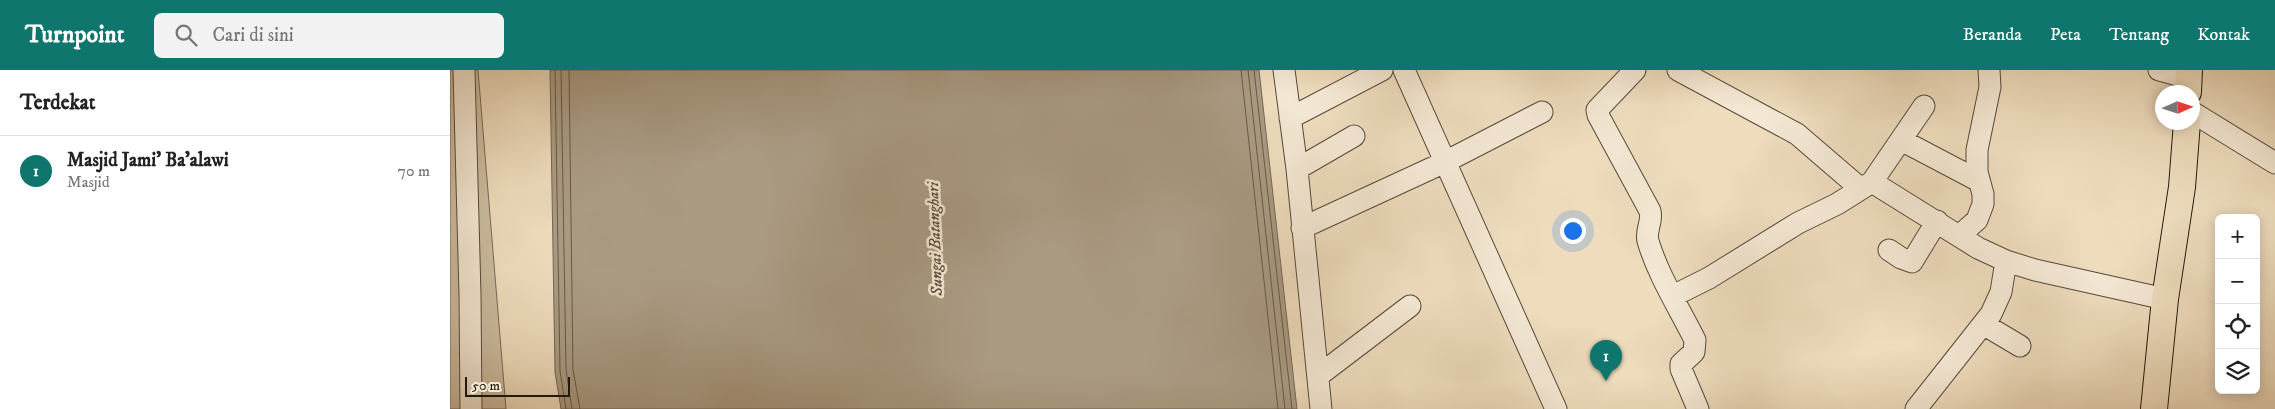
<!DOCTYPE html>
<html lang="id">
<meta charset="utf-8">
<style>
body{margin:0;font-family:"IM FELL DW Pica",serif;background:#f2f2f2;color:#222}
.controls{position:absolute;right:15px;bottom:15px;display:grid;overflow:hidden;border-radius:8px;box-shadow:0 2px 12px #0003}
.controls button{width:45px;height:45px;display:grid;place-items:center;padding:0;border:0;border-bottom:1px solid #e0e0e0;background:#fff;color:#222;font:25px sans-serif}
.compass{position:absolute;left:1705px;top:15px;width:45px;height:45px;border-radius:50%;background:#fff;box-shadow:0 2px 12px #0003;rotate:87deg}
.scale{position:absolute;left:15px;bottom:12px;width:105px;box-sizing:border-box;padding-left:5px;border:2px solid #231a0f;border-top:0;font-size:14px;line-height:18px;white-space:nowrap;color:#231a0f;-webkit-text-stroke:4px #f4e8d4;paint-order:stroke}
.you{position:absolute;left:1122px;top:160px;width:18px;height:18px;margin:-12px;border:4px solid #fff;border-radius:50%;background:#1a73e8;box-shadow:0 0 0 8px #1a73e833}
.badge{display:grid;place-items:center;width:32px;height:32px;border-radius:50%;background:#0f766e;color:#fff;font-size:16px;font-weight:700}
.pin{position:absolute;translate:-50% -41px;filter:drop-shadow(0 1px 2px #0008)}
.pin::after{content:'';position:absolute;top:26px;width:18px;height:15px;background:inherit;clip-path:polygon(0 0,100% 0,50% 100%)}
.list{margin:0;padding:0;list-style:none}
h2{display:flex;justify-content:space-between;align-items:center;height:65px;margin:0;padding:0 20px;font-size:21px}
h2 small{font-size:16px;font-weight:400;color:#767676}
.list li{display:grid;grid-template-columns:32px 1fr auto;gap:15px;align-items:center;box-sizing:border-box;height:70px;padding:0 20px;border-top:1px solid #e0e0e0}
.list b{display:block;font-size:19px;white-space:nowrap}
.list p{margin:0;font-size:16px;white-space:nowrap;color:#767676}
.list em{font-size:16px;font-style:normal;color:#767676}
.icon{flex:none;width:28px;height:28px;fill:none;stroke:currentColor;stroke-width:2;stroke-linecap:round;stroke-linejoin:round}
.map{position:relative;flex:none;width:1825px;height:339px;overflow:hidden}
header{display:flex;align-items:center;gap:30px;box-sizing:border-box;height:70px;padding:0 25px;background:#0f766e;color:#fff}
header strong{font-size:24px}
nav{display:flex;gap:28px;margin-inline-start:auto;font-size:18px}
.search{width:350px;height:45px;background:#f2f2f2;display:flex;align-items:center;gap:12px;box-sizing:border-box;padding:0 18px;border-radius:8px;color:#767676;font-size:19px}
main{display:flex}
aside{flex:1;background:#fff}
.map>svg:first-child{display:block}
.green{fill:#cbbb9f;stroke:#776a57}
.water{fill:#a99a82;stroke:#736754}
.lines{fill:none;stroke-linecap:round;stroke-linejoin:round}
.shore{stroke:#665a48;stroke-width:1}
.minor-casing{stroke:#564a3a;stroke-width:23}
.major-casing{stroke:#231a0f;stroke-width:28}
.minor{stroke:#f4e8d4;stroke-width:21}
.major{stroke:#eedcbd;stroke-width:26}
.labels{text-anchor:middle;stroke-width:5;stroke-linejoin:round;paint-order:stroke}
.water-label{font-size:16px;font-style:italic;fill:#594d3d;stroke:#f4e8d4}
</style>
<header>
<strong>Turnpoint</strong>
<div class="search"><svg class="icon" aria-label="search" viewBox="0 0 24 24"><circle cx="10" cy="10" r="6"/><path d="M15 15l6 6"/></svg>Cari di sini</div>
<nav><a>Beranda</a><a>Peta</a><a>Tentang</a><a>Kontak</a></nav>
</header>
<main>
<aside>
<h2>Terdekat<small></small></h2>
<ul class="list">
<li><span class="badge">1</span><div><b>Masjid Jami' Ba'alawi</b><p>Masjid</p></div><em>70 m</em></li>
</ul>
</aside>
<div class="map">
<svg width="1825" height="339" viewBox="0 0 1825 339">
<rect width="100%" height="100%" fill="#eedcbd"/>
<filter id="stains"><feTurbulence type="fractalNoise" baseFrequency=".004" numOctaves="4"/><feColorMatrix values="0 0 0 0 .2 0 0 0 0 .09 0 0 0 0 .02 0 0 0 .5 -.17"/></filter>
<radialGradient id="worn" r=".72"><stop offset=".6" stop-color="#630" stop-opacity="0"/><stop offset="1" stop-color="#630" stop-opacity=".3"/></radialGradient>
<path class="green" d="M0,0H28L56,339H0Z"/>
<path class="water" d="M100,0H809L847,339H111L105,302Z"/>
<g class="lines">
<path class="shore" d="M105,0L110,301L116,339
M111,0L116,300L122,339
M119,0L123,300L130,339
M791,0L828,339
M798,0L835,339
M804,0L842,339"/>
<g class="minor-casing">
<path id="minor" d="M14,0L20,225L21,339
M834,0L847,99L871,339
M954,0L1106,339
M1185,0L1147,40L1148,45L1200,141C1203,151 1195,161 1198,171C1208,205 1229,238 1245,270L1244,282L1231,294V299L1248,339
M1228,0L1347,64L1411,119
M1709,0L1738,8
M1742,42L1825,93
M840,48L932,0
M1451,70L1529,111
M847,99L904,66
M1422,112L1528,178L1556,191L1585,200L1715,229
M852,158L995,92L1092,42
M1510,165L1527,150L1533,134V124L1527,102V80L1540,17L1539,0
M1439,180L1451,188L1462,192L1487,151
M1223,226L1259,208L1348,153L1387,134L1422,112L1474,36
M1533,254L1570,276
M868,306L960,236
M1466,339L1541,244L1551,222L1556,191"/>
</g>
<g class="major-casing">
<path id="major" d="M1738,22L1739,0
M1704,339L1715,229L1732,117L1737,52"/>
</g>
<use href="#minor" class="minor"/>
<use href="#major" class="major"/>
</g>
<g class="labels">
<g class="water-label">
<text transform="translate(484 169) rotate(-92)" y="6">Sungai Batanghari</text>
</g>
</g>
<rect width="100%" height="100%" filter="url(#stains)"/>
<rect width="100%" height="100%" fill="url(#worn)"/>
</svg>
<div class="controls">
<button>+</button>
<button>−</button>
<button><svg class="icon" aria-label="locate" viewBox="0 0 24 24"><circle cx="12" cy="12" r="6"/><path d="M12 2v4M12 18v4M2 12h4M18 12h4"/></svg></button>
<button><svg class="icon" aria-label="layers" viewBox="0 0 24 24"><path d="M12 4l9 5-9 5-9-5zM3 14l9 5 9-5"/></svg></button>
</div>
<svg class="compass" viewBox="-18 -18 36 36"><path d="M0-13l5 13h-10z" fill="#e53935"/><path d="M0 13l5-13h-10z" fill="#767676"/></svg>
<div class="scale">50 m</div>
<div class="you"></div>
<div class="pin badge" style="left:1156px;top:311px">1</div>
</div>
</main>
